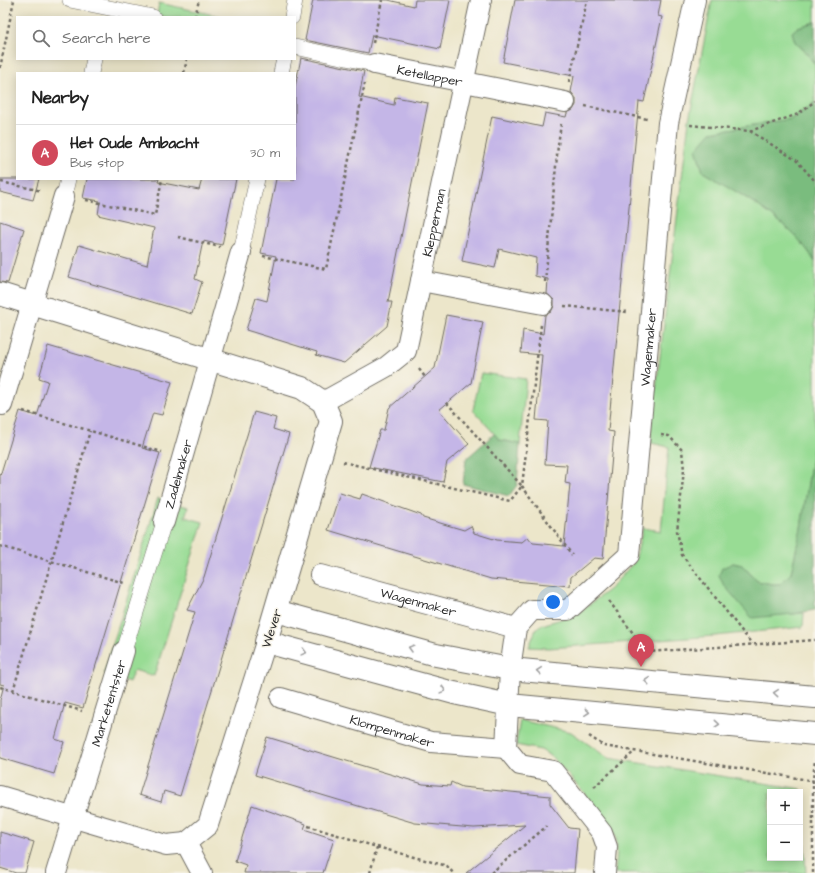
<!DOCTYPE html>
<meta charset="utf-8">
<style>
body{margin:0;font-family:"Architects Daughter",sans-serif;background:#f2f2f2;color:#222}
.controls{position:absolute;right:12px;bottom:12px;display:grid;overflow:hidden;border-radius:0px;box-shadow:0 2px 10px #0003}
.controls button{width:36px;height:36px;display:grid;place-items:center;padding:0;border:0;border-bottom:1px solid #e0e0e0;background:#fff;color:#222;font:20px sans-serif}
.you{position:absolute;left:553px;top:602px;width:14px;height:14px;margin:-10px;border:3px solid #fff;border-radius:50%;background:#1a73e8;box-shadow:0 0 0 6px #1a73e833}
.badge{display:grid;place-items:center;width:26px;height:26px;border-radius:50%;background:#d1495b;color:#fff;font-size:13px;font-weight:700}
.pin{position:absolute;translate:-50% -33px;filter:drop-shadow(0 1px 2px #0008)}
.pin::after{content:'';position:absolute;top:21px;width:14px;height:12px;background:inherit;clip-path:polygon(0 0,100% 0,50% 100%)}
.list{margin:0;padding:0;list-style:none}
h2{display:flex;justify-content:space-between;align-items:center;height:52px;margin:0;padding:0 16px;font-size:17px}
h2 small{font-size:13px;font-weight:400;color:#767676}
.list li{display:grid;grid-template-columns:26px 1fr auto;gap:12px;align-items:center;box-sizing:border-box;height:56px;padding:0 16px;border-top:1px solid #e0e0e0}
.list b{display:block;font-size:15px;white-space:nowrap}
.list p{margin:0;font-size:13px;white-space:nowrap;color:#767676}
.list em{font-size:13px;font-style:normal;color:#767676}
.icon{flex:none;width:22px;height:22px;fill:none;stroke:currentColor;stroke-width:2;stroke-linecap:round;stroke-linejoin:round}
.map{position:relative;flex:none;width:815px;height:873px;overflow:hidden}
.search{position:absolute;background:#fff;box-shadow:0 2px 10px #0003;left:16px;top:16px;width:280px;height:44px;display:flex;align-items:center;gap:10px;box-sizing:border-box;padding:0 14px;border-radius:0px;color:#767676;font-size:15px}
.panel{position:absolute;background:#fff;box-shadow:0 2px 10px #0003;left:16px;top:72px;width:280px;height:108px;border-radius:0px}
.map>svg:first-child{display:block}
.green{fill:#98dc94;stroke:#628460;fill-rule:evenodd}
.forest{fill:#7abc7e;stroke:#527454}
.building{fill:#c4b6e7}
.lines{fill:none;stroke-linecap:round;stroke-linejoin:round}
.pedestrian-casing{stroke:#6f6c63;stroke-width:16}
.minor-casing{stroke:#6f6c63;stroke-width:22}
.tertiary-casing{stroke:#6f6c63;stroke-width:24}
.path{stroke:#6f6c63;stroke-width:2.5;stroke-dasharray:3 3;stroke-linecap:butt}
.pedestrian{stroke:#fff;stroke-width:15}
.minor{stroke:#fff;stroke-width:20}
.tertiary{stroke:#fff;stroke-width:22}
.oneway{stroke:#a0a0a0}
.labels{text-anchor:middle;stroke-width:3;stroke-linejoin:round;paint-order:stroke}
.street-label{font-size:13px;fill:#2b2b2b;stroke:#f7f3e8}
</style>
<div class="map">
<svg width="815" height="873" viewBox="0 0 815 873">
<rect width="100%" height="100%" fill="#f7f3e8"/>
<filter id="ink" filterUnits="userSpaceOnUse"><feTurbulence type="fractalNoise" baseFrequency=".025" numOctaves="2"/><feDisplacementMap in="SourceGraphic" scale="8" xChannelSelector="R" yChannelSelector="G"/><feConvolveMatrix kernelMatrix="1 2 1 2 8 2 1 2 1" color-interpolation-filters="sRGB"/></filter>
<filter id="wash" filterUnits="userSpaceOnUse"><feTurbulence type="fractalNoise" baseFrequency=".012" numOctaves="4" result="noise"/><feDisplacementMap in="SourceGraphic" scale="16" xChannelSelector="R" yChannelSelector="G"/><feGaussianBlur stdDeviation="0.9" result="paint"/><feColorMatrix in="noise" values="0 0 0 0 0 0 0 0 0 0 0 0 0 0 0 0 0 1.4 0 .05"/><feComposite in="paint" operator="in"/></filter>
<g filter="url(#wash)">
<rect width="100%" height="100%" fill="#ece6ca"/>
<path class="green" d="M712,0H815V22L798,27L795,42L807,53L815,65V103L791,119L711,132L703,172C740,194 794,223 815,262V438L801,528L791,573L780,584H772L757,581L742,565L733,563L793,614L804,613L803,627L715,636L549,648L529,647L536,629L542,625L577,614L610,589L635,561L643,528L661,531L669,447L651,443V430L689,120Z
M159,3L224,17H166L157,15Z
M481,373L526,379L520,444L500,440L473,410Z
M158,498L188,507L185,517L203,522L154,676L134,670L129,682L104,673Z
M520,720L571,732L608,758L801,789L806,873H615C616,862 618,850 616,839C613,822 565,772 551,756L541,750L516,745ZM770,792H800V858H770Z"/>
<path class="forest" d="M815,22V65L807,53L795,42L792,32L798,27Z
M815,103V262C794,223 740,194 703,172L696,149L711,132L791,119Z
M494,434L500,440L520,444L517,485L509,496L463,484L466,459Z
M815,438V610L793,614L752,618L723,584L719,575L722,568L733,563L742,565L757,581L772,584H780L791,573L801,528Z"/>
<g id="blocks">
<path class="building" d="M313,0H388L414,6L415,0H450L440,49L372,35L368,53L305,40Z
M515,0H661L658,16L662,17L644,102L639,101L608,431L614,432L603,559L594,558L571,577L570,586L491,579L328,530L340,493L360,499L362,494L421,515L423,518L464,530L471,526L474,533L497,540L522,542L528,537L533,543L564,546L570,484L565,483L567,465L545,464L548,421L536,420L542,355L521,353L523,330L543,334L545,315L551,312L554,306V300L547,294L548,279L535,276L536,258L499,249L495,268L462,261L492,116L542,127L545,113L566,117L567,113L573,110L576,105V98L571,92L574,76L503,62Z
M301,58L364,71L359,97L394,105L395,97L428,103L388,302H392L387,326L344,363L316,355L317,352L246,330L256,298L267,301L276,256L261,253L276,179H295V87Z
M0,179H39L33,200L0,192Z
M87,179H159L158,182L199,190L202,179H236L222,245L203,241L195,279L202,282L192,314L69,277L79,245L147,265L154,228L98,215L100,201L83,198Z
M0,221L24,229L8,283L0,282Z
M446,315L483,322L471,383L439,410L469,444L447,462L443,482L369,467L380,430H384L389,408L435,368Z
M48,346L172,382L162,415L153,413L142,448L160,453L83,708L65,703L55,739L64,742L54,774L0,758V700L4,685L0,684V476L20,411L37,416L48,381L39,378Z
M254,412L276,418L273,429L289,434L180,796L164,791L161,802L139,795L195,612L187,610L204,577Z
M267,737L423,784L450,786L451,782L462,787L550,796V804L569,828L578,829L574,873H466L525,825L474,828L415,823L255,775Z
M252,805L306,824L304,829L334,839L323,873H244L246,865L235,861Z
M0,832L34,842L25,873H16L0,868Z"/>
</g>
</g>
<g filter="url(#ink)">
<use href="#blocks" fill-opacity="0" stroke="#6f6c63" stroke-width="1"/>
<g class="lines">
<g class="pedestrian-casing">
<path id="pedestrian" d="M70,0L153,17
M292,17L295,0
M295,47L374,64
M91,73L94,59
M281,73L284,59
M64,196L68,179
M241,252L257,179
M124,651L164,522"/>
</g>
<g class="minor-casing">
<g id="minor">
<path id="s1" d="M374,64L565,102"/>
<path d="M421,281L543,304"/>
<path id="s2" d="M323,402L386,367L406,351L481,0"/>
<path d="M2,405L64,196"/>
<path id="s3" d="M164,522L241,252"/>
<path id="s4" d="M320,575L516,628"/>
<path id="s5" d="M281,698L431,742L506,748"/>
<path d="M0,796L166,845L186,843"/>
<path d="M186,843L208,825L266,642"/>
<path d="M186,843L202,873"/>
<path id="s6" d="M56,873L124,651"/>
<path id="s7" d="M605,873L607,847L602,833L553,771L520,765L506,748L510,669L516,628L532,610H568L629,555L668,123L695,0"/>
</g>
</g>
<g class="tertiary-casing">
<path id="tertiary" d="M0,294L302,388L323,402L331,421L266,642L454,693L509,705L815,734
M276,611L436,655L510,669L815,697"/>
</g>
<path class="path" d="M195,17L199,0
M373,43L382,0
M0,68L14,0
M184,73L187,59
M569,82L587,0
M585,106L647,119
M690,125L750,131L798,114L815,101
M750,131L796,160L815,181
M1,182L42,191
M86,200L155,215L162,179
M178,237L220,247
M263,256L326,269L365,83
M545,282L558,145L561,124
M564,306L628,312
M541,325L522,486L572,555
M419,369L425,377
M23,411L162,452
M661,435L669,436L682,450L684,470L677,531L682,555L752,644
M343,462L510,501L522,486L447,403
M0,546L124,583
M609,601L647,652
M635,656L647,652L815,640
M0,687L82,711
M13,691L90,431
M589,736L604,746L815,781
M594,787L635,751
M308,826L377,847L370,873
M377,847L447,866L453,873
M491,873L547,826
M813,873V780L815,759"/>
<use href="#pedestrian" class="pedestrian"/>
<use href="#minor" class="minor"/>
<use href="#tertiary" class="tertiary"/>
</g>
<defs><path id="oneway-chevron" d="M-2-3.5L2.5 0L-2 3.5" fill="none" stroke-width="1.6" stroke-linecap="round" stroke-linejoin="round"/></defs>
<g class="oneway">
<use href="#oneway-chevron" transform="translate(411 648) rotate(-165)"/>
<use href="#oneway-chevron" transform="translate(304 652) rotate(15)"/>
<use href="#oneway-chevron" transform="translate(539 671) rotate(-175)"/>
<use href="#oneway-chevron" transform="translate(647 681) rotate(-175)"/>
<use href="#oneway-chevron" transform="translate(443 690) rotate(15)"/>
<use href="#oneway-chevron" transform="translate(776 693) rotate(-175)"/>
<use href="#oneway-chevron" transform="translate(587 712) rotate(5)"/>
<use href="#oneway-chevron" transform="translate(717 724) rotate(5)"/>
</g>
</g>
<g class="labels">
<g class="street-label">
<text dy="5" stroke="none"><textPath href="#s1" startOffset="57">Ketellapper</textPath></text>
<text dy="5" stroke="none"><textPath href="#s2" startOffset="229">Klepperman</textPath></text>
<text dy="5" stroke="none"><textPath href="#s7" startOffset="647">Wagenmaker</textPath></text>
<text dy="5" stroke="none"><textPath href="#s3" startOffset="50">Zadelmaker</textPath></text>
<text dy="5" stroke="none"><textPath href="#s4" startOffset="102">Wagenmaker</textPath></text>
<text transform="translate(271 628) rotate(-72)" y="5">Wever</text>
<text dy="5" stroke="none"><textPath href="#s6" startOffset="178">Marketentster</textPath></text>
<text dy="5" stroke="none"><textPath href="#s5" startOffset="116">Klompenmaker</textPath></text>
</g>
</g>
</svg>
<div class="controls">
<button>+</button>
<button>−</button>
</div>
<div class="you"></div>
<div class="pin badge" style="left:641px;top:667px">A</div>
<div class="search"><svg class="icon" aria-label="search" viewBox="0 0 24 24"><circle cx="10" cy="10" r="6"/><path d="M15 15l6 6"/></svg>Search here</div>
<section class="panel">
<h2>Nearby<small></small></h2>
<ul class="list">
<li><span class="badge">A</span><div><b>Het Oude Ambacht</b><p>Bus stop</p></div><em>30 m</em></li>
</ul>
</section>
</div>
